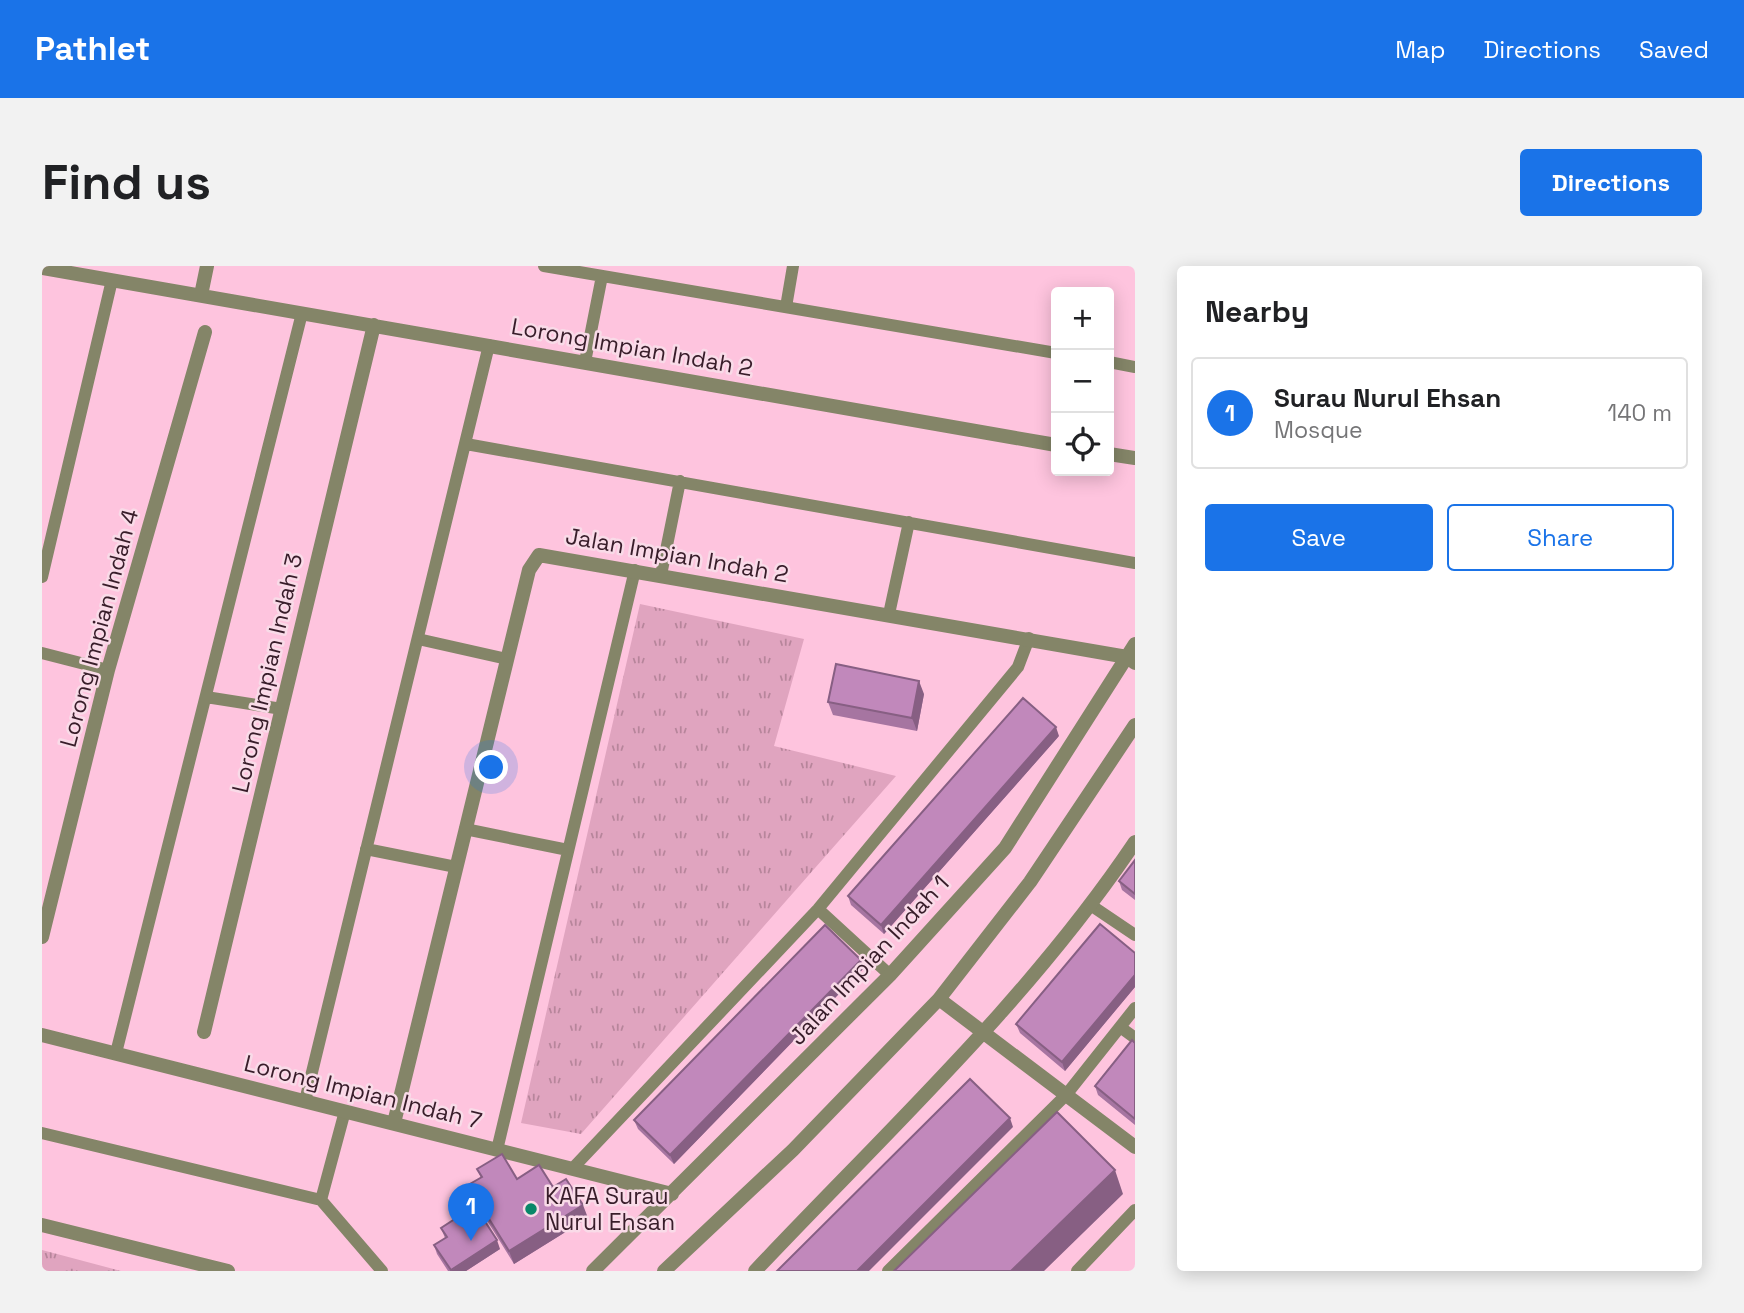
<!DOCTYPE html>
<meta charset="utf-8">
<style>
body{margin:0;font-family:"Space Grotesk",sans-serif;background:#f2f2f2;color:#202124}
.controls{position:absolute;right:21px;top:21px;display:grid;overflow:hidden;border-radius:7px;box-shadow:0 4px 18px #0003}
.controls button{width:63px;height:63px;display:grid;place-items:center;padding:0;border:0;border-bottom:2px solid #e0e0e0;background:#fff;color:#202124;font:35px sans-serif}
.you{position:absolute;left:450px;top:502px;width:24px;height:24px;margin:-18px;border:5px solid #fff;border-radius:50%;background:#1a73e8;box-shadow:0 0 0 10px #1a73e833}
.badge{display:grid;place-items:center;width:46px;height:46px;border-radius:50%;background:#1a73e8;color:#fff;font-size:23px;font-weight:700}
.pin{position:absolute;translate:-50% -58px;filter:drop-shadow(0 2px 4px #0008)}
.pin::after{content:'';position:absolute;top:37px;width:24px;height:21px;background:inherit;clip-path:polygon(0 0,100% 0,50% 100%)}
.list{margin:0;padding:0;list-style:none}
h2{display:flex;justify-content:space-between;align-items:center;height:91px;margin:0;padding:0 28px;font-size:30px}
h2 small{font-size:23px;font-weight:400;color:#757577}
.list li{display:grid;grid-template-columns:46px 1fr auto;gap:21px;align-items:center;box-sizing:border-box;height:112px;margin:0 14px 14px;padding:0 14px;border:2px solid #e0e0e0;border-radius:7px}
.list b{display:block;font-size:26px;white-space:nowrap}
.list p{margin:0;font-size:23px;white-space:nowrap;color:#757577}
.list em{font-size:23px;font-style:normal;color:#757577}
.actions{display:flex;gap:14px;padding:21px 28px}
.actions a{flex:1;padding:16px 0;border:2px solid #1a73e8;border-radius:7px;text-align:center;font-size:24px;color:#1a73e8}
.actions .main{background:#1a73e8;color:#fff}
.icon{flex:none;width:38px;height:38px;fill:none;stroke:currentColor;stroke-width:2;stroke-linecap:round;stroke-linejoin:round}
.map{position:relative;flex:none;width:1093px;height:1005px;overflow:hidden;border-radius:7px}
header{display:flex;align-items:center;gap:42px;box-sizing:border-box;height:98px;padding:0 35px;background:#1a73e8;color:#fff}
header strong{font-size:33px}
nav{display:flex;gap:38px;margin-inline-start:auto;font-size:24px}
.intro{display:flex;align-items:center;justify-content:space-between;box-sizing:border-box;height:168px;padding:0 42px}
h1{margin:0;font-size:49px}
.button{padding:18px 32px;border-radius:7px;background:#1a73e8;color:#fff;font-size:24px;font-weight:700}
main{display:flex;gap:42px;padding:0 42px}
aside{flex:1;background:#fff;border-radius:7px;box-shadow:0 4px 18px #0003}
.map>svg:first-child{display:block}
.park{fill:url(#park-tufts)}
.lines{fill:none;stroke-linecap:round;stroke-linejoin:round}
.lane{stroke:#848568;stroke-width:12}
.street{stroke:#848568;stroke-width:14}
.wall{fill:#a675a1}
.shaded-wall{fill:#875f83}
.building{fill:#c188bb;stroke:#875f83;stroke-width:2}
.poi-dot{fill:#088769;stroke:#f9dbe8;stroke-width:2.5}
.labels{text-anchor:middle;stroke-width:5;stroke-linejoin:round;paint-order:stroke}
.street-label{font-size:23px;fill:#381d2a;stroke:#f9dbe8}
.poi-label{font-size:23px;fill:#381d2a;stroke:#f9dbe8;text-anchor:start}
</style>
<header>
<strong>Pathlet</strong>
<nav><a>Map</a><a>Directions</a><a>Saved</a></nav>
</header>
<div class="intro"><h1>Find us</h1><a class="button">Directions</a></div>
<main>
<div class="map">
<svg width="1093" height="1005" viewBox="0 0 1093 1005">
<defs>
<pattern id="park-tufts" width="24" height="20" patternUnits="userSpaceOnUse" patternTransform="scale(1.75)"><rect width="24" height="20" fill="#e0a4bf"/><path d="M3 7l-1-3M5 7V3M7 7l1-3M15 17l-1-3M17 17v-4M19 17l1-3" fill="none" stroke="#b7859b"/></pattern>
</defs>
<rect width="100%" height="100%" fill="#fec4de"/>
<path class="park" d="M598,338L762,373L732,480L854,510L539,868L479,857Z
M0,984L79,1005H0Z"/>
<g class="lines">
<path class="lane" d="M502,0L1014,87
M744,41L751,0
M543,96L560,10
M1067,96L1093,101
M424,178L1093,297
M619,309L638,215
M0,311L70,14
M847,348L867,256
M376,373L465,393
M0,387L66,404
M164,431L240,443
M423,563L526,584
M324,583L414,601
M1050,640L1093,669
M776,643L848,709
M1078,761L1093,772
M74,787L260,47
M263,835L447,79
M0,867L279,934L340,1005
M455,884L593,304
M530,903L776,643L976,401L987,372
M279,934L303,845
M846,1005L1024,829L1093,742
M1035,1005L1093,944"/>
<path class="street" d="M0,2L1014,179
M159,29L165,0
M1067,188L1093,192
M0,671L66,404L163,66
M897,733L1093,881
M162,766L332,59
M0,769L630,928
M352,857L487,304L497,289L1085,391L1093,397
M0,959L186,1005
M551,1005L848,709L963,582L1093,378
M622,1005L751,884L897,733L988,616L1093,459
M713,1005C843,867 987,734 1093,576"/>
</g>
<path class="wall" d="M882,428L875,465L791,449L786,436Z
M1017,470L842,668L809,639L806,630Z
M1093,594V634L1080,624L1077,615Z
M1093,687V721L1023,805L978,767L974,758Z
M819,694L822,702L632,898L596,863L592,854Z
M1093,777V859L1056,829L1053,820Z
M435,903L511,921L546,952L472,998L431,932L426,919L439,912Z
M399,962L458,983L424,1005H406L395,988L392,979L403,972Z"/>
<path class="shaded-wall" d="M877,415L882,428L875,465L870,452Z
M1014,461L1017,470L842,668L839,659Z
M819,694L822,702L632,898L628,889Z
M1093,709V721L1023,805L1020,796Z
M968,852L971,861L827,1005H815Z
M1073,904L1081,928L1002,1005H969Z
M541,939L546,952L472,998L467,985Z
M455,974L458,983L424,1005H409Z"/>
<path class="building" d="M794,398L877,415L870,452L786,436Z
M981,432L1014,461L839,659L806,630Z
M1093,594V628L1077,615Z
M1058,658L1093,687V709L1020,796L974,758Z
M783,659L819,694L628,889L592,854Z
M1090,774L1093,777V853L1053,820Z
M928,813L968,852L815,1005H735Z
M1015,846L1073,904L969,1005H852Z
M460,888L475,913L497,899L511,921L524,913L541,939L467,985L426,919L440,911L435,903Z
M433,940L455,974L409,1004L392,979L405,971L399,962Z"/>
<circle class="poi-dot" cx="489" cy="943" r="7"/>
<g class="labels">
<g class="street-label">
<text transform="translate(590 81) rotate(10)" y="8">Lorong Impian Indah 2</text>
<text transform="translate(635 289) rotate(10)" y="8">Jalan Impian Indah 2</text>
<text transform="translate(57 362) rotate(-75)" y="8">Lorong Impian Indah 4</text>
<text transform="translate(225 407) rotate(-77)" y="8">Lorong Impian Indah 3</text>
<text transform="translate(827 694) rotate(-47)" y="8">Jalan Impian Indah 1</text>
<text transform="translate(321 826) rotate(14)" y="8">Lorong Impian Indah 7</text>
</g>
<g class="poi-label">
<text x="503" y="938">KAFA Surau<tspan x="503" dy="26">Nurul Ehsan</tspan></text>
</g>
</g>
</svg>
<div class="controls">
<button>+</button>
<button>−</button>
<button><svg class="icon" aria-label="locate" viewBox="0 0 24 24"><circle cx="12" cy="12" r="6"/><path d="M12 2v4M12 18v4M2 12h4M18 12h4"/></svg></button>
</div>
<div class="you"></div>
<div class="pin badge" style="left:429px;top:975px">1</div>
</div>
<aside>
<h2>Nearby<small></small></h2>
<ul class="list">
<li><span class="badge">1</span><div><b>Surau Nurul Ehsan</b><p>Mosque</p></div><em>140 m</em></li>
</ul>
<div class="actions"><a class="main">Save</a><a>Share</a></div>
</aside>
</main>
